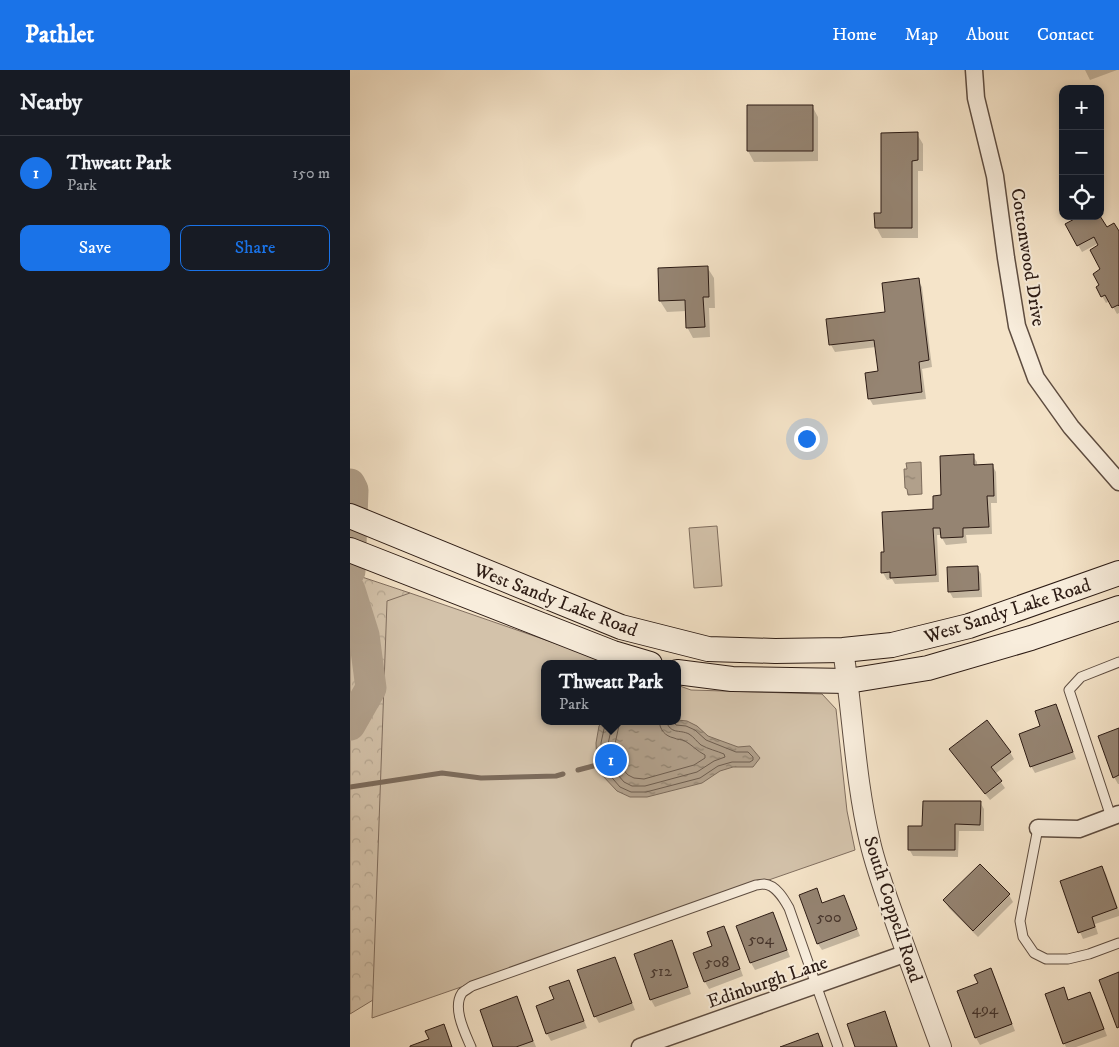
<!DOCTYPE html>
<meta charset="utf-8">
<style>
body{margin:0;font-family:"IM FELL DW Pica",serif;background:#242831;color:#f1f3f6}
.controls{position:absolute;right:15px;top:15px;display:grid;overflow:hidden;border-radius:10px;box-shadow:0 2px 8px #0003}
.controls button{width:45px;height:45px;display:grid;place-items:center;padding:0;border:0;border-bottom:1px solid #363941;background:#171b24;color:#f1f3f6;font:25px sans-serif}
.you{position:absolute;left:456px;top:368px;width:18px;height:18px;margin:-12px;border:4px solid #fff;border-radius:50%;background:#1a73e8;box-shadow:0 0 0 8px #1a73e833}
.badge{display:grid;place-items:center;width:32px;height:32px;border-radius:50%;background:#1a73e8;color:#fff;font-size:16px;font-weight:700}
.pin{position:absolute;translate:-50% -50%;border:2px solid #fff;box-shadow:0 1px 5px #0006}
.popup{position:absolute;left:191px;top:590px;width:140px;height:65px;box-sizing:border-box;display:grid;place-content:center;border-radius:10px;background:#171b24;filter:drop-shadow(0 1px 4px #0005);font-size:16px;white-space:nowrap;color:#9ea1a6}
.popup b{font-size:19px;color:#f1f3f6}
.popup::after{content:'';position:absolute;left:50%;top:100%;margin-left:-10px;border:10px solid transparent;border-top-color:#171b24}
.list{margin:0;padding:0;list-style:none}
h2{display:flex;justify-content:space-between;align-items:center;height:65px;margin:0;padding:0 20px;font-size:21px}
h2 small{font-size:16px;font-weight:400;color:#9ea1a6}
.list li{display:grid;grid-template-columns:32px 1fr auto;gap:15px;align-items:center;box-sizing:border-box;height:75px;padding:0 20px;border-top:1px solid #363941}
.list b{display:block;font-size:19px;white-space:nowrap}
.list p{margin:0;font-size:16px;white-space:nowrap;color:#9ea1a6}
.list em{font-size:16px;font-style:normal;color:#9ea1a6}
.actions{display:flex;gap:10px;padding:15px 20px}
.actions a{flex:1;padding:11px 0;border:1px solid #1a73e8;border-radius:10px;text-align:center;font-size:18px;color:#1a73e8}
.actions .main{background:#1a73e8;color:#fff}
.icon{flex:none;width:28px;height:28px;fill:none;stroke:currentColor;stroke-width:2;stroke-linecap:round;stroke-linejoin:round}
.map{position:relative;flex:none;width:769px;height:977px;overflow:hidden}
header{display:flex;align-items:center;gap:30px;box-sizing:border-box;height:70px;padding:0 25px;background:#1a73e8;color:#fff}
header strong{font-size:24px}
nav{display:flex;gap:28px;margin-inline-start:auto;font-size:18px}
main{display:flex}
aside{flex:1;background:#171b24}
.map>svg:first-child{display:block}
.forest{fill:url(#forest-crowns);stroke:#806e5f}
.park{fill:#d3c2aa;stroke:#806e5f}
.water{fill:url(#water-ripples);stroke:#7c6b5b}
.shadow{fill:#0003}
.lines{fill:none;stroke-linecap:round;stroke-linejoin:round}
.shore{stroke:#6e5e50;stroke-width:1}
.stream{stroke:#7c6b5b;stroke-width:5}
.river{stroke:#b1a08b;stroke-width:31}
.building{fill:#958472;stroke:#2c1b14}
.service-casing{stroke:#5e4d41;stroke-width:11}
.minor-casing{stroke:#5e4d41;stroke-width:19}
.tertiary-casing{stroke:#5e4d41;stroke-width:22}
.secondary-casing{stroke:#2c1b14;stroke-width:26}
.service{stroke:#f8eddc;stroke-width:9}
.minor{stroke:#f8eddc;stroke-width:16}
.tertiary{stroke:#f8eddc;stroke-width:20}
.secondary{stroke:#f8eddc;stroke-width:24}
.labels{text-anchor:middle;stroke-width:4;stroke-linejoin:round;paint-order:stroke}
.number-label{font-size:16px;fill:#46352c}
.street-label{font-size:19px;fill:#2c1b14;stroke:#f8eddc}
</style>
<header>
<strong>Pathlet</strong>
<nav><a>Home</a><a>Map</a><a>About</a><a>Contact</a></nav>
</header>
<main>
<aside>
<h2>Nearby<small></small></h2>
<ul class="list">
<li><span class="badge">1</span><div><b>Thweatt Park</b><p>Park</p></div><em>150 m</em></li>
</ul>
<div class="actions"><a class="main">Save</a><a>Share</a></div>
</aside>
<div class="map">
<svg width="769" height="977" viewBox="0 0 769 977">
<defs>
<pattern id="forest-crowns" width="20" height="18" patternUnits="userSpaceOnUse" patternTransform="scale(1.25)"><rect width="20" height="18" fill="#d3c2aa"/><path d="M2 6a3 3 0 1 1 6 0M12 15a3 3 0 1 1 6 0" fill="none" stroke="#b5a691"/></pattern>
<pattern id="water-ripples" width="26" height="14" patternUnits="userSpaceOnUse" patternTransform="scale(1.25)"><rect width="26" height="14" fill="#b1a08b"/><path d="M2 4q2-2 4 0t4 0M15 11q2-2 4 0t4 0" fill="none" stroke="#908270"/></pattern>
</defs>
<rect width="100%" height="100%" fill="#f5e4c9"/>
<filter id="stains"><feTurbulence type="fractalNoise" baseFrequency=".004" numOctaves="4"/><feColorMatrix values="0 0 0 0 .2 0 0 0 0 .09 0 0 0 0 .02 0 0 0 .5 -.17"/></filter>
<radialGradient id="worn" r=".72"><stop offset=".6" stop-color="#630" stop-opacity="0"/><stop offset="1" stop-color="#630" stop-opacity=".3"/></radialGradient>
<path class="forest" d="M0,503L60,523L54,561L23,930L0,944Z"/>
<path class="park" d="M367,456L372,516L344,518L339,458Z
M60,523L265,594H195V651H327V615L341,620L472,624L486,639L497,741L505,780L22,948L37,531Z"/>
<path class="water" d="M571,392L572,424L558,425L557,419L555,418L554,399H557L556,393Z
M327,650L337,651L347,656L358,666L388,677L400,676L410,688L403,697H383L370,701L352,713L297,727H280L267,721L252,705L247,695L246,673L249,656L253,651H327Z"/>
<path class="shadow" d="M735,0H767L740,10Z
M462,36L468,47V91L404,92L398,81Z
M567,64L573,74V101H568V168H532L526,157Z
M717,155L756,159L769,164V243L767,244L760,231L756,233L752,226L751,216L752,200L750,175L749,173L732,182Z
M357,197L364,208L365,238H359L360,267L343,268L337,257L336,241L317,242L310,231L309,200Z
M568,210L572,217L582,297L572,299L576,329L523,335L519,328L530,302L526,277L485,282L481,275L477,250L537,243Z
M623,386L627,392V396L642,395L646,402L647,433H641L642,464L616,465L617,473L596,475L592,468V465H587L589,512L545,514L542,509L537,510L533,503L536,483L585,440L593,426Z
M627,497L631,504L632,527L603,528L599,521Z
M705,635L709,642L726,689L685,703L681,696L691,657Z
M769,659V714H768L764,707Z
M660,682L664,689L645,704L655,718L640,730L605,686Z
M630,732L634,739V761H609L608,787L563,786L559,779L573,757Z
M752,797L756,804L769,841V846L745,854L748,864L733,869L730,862Z
M466,820L473,834L493,826L497,833L510,866L472,880L468,874Z
M659,825L663,832L628,867L599,838L595,831Z
M423,844L427,851L440,887L405,900L401,893Z
M374,857L378,864L393,906L359,919L355,912L345,884L364,877Z
M322,872L326,879L341,924L305,937L301,930L285,884Z
M264,888L268,895L285,940L249,953L245,946Z
M641,900L645,907L665,961L630,975L626,968L609,922L629,914Z
M218,912L222,919L237,958L201,971L197,964L187,937L205,930Z
M713,919L719,931L740,924L744,930L757,966L726,977H716L714,973Z
M166,928L170,935L186,977H145Z
M534,942L538,949L548,977H507Z"/>
<g class="lines">
<path class="shore" d="M257,651L256,654L254,659L251,673L252,694L257,702L270,717L281,722H296L350,708L368,696L382,692H400L403,690V687L398,682H386L356,670L345,660L336,656L326,655L323,651
M263,651L258,674V692L262,698L274,712L282,716H295L347,702L364,691L375,687L374,684C367,681 358,679 351,675C347,672 344,667 339,664C329,659 321,665 316,651
M270,651L265,674V690L268,694L278,705L284,708L294,709L344,695L355,688V685C347,681 342,675 335,671C331,669 328,670 324,668C315,666 310,660 309,651"/>
<path class="stream" d="M228,700L247,695
M0,717L92,703L131,708L206,706L213,704"/>
<path class="river" d="M0,414L3,420L0,501
M0,520L14,565L21,618L0,655"/>
</g>
<path class="building" d="M397,35H463V81H397Z
M568,62V90L562,91V158H525L524,143H531V63Z
M730,146H750L757,157L764,153L769,161V236L768,235L762,238L755,225L751,227L746,217L749,215L743,204L750,199L740,180L748,175L744,167L727,176L715,154Z
M358,196L359,227H353L355,257L336,258L335,230L309,231L308,198Z
M569,208L579,290L569,292L572,322L518,329L515,303L528,301L524,270L479,275L476,249L535,242L532,213Z
M624,384V395L643,394L644,426H637L639,457L613,458V467L591,468L590,458H583L586,505L540,508V502L531,503V482H534L532,442L583,439V426L591,425L590,386Z
M628,496L629,520L598,522L597,497Z
M706,634L723,682L680,697L669,664L690,656L685,641Z
M637,650L661,682L641,697L652,711L635,724L599,679Z
M769,658V705L763,708L748,666Z
M573,731H631L630,755L605,754V780H558V756H572Z
M630,794L660,824L623,861L593,830Z
M752,796L767,838L742,847L745,857L728,863L710,811Z
M467,818L472,833L494,825L507,859L467,874L449,825Z
M423,842L437,880L400,893L386,856Z
M374,856L390,899L354,912L343,883L362,876L357,862Z
M322,870L338,917L300,930L284,884Z
M265,887L282,933L244,947L227,900Z
M641,898L662,954L625,968L607,921L628,913L624,905Z
M769,902V957L767,958L749,910Z
M219,910L234,951L196,964L186,936L204,929L199,917Z
M714,917L718,930L740,922L754,959L713,974L695,924Z
M167,926L183,971L166,977H143L130,940Z
M535,941L547,977H505L497,954Z
M94,954L102,977H60V976L79,969L75,961Z
M468,963L473,977H430Z"/>
<g class="lines">
<g class="service-casing">
<path id="service" d="M761,747L719,620L731,607L769,592
M688,758L670,851L673,867L684,883L696,889H718L739,884L769,873
M121,977C115,963 102,938 112,923C114,921 119,918 122,916L406,815C409,815 412,814 414,814C426,815 434,829 439,838L488,977"/>
</g>
<g class="minor-casing">
<path id="minor" d="M624,0L626,28L645,106L656,188L667,256L686,308L721,357L769,412
M688,758L729,759L769,744
M290,977C379,946 468,915 557,883"/>
</g>
<g class="tertiary-casing">
<path id="tertiary" d="M493,580C503,644 505,709 520,772C527,802 538,830 548,859C562,898 577,938 591,977"/>
</g>
<g class="secondary-casing">
<path id="secondary" d="M0,446L271,557L358,579L425,581L493,580L542,575L619,556L769,503
M0,480L263,583L300,594
M327,602L382,609L498,611L578,598L681,568L769,538"/>
</g>
<use href="#service" class="service"/>
<use href="#minor" class="minor"/>
<use href="#tertiary" class="tertiary"/>
<use href="#secondary" class="secondary"/>
</g>
<g class="labels">
<g class="number-label">
<text x="479" y="852">500</text>
<text x="411" y="874">504</text>
<text x="367" y="897">508</text>
<text x="311" y="906">512</text>
<text x="635" y="944">494</text>
</g>
<g class="street-label">
<text transform="translate(679 187) rotate(81)" y="7">Cottonwood Drive</text>
<text transform="translate(206 529) rotate(21)" y="7">West Sandy Lake Road</text>
<text transform="translate(657 540) rotate(-18)" y="7">West Sandy Lake Road</text>
<text transform="translate(544 839) rotate(72)" y="7">South Coppell Road</text>
<text transform="translate(417 911) rotate(-19)" y="7">Edinburgh Lane</text>
</g>
</g>
<rect width="100%" height="100%" filter="url(#stains)"/>
<rect width="100%" height="100%" fill="url(#worn)"/>
</svg>
<div class="controls">
<button>+</button>
<button>−</button>
<button><svg class="icon" aria-label="locate" viewBox="0 0 24 24"><circle cx="12" cy="12" r="6"/><path d="M12 2v4M12 18v4M2 12h4M18 12h4"/></svg></button>
</div>
<div class="you"></div>
<div class="pin badge" style="left:261px;top:690px">1</div>
<div class="popup"><b>Thweatt Park</b>Park</div>
</div>
</main>
